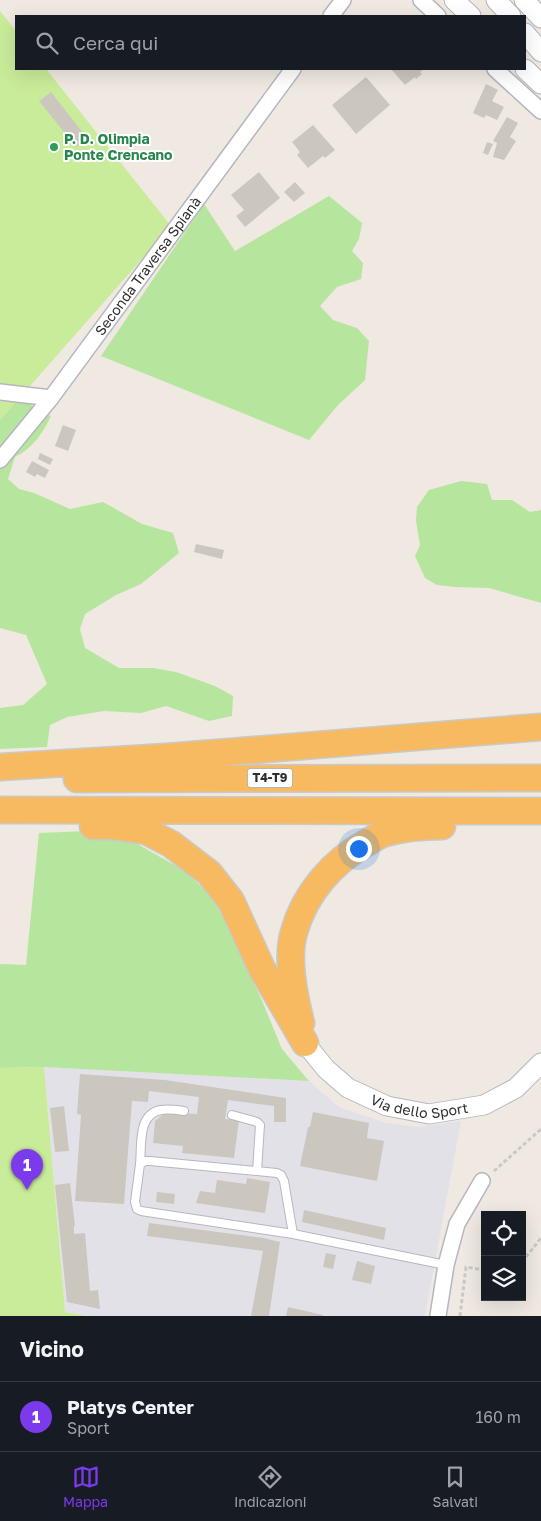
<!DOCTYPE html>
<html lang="it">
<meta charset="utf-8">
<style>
body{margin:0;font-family:"Golos Text",sans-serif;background:#20242c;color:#f1f3f6}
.controls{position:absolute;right:15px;bottom:15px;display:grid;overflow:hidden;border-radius:0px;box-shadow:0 5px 20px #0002}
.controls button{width:45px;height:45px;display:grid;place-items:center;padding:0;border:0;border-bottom:1px solid #363941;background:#171b24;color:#f1f3f6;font:25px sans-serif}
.you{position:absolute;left:358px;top:848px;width:18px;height:18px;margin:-12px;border:4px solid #fff;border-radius:50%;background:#1a73e8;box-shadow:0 0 0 8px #1a73e833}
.badge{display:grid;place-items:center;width:32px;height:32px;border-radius:50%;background:#7c3aed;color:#fff;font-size:16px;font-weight:700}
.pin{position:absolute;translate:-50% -41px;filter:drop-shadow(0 1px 2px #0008)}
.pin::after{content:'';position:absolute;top:26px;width:18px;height:15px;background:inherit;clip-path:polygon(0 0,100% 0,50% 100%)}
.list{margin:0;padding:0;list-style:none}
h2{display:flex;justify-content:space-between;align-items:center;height:65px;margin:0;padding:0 20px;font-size:21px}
h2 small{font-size:16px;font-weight:400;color:#9ea1a6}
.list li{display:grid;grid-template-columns:32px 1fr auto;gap:15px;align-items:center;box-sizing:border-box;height:70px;padding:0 20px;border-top:1px solid #363941}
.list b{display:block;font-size:19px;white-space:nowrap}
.list p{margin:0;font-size:16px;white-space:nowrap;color:#9ea1a6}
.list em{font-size:16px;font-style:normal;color:#9ea1a6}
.icon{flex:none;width:28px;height:28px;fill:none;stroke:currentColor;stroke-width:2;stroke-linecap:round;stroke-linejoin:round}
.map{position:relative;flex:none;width:541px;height:1316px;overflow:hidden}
.search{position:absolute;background:#171b24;box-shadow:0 5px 20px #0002;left:15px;right:15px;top:15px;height:55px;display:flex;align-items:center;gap:12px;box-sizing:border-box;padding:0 18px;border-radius:0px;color:#9ea1a6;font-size:19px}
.sheet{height:135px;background:#171b24}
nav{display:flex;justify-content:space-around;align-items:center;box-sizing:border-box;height:70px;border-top:1px solid #363941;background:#171b24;font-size:14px;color:#9ea1a6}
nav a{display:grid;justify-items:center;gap:2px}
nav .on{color:#7c3aed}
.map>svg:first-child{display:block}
.industrial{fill:#e3e1e8}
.green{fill:#b6e59e}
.pitch{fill:#c9ec9a}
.building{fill:#cbc7bf}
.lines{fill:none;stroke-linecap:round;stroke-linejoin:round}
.service-casing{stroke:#b4b7c1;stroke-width:10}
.minor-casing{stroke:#b4b7c1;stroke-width:18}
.tertiary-casing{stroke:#b4b7c1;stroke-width:21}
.trunk-casing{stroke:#c9c9c9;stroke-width:29}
.path{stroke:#c9c9c9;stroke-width:3;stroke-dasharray:4 2.5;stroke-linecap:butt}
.service{stroke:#fff;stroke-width:8}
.minor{stroke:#fff;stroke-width:15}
.tertiary{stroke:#fff;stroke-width:19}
.trunk{stroke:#f8ba60;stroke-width:26}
.leisure-dot{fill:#2e9e5b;stroke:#fff;stroke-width:2}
.labels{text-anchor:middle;stroke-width:4;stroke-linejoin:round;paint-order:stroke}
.shield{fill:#fff;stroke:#6d6d6d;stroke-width:1}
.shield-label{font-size:12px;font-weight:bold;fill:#2e2e2e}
.leisure-label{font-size:14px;font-weight:bold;fill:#27864d;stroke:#fff;text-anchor:start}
.street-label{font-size:14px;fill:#2e2e2e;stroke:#fff}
</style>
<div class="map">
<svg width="541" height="1316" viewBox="0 0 541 1316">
<rect width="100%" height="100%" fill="#efe9e1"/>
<path class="industrial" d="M44,1067L309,1081L339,1107L386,1123L419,1127L461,1121L425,1316H87L65,1312Z"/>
<path class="green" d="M329,196L362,223L359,239L352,251L363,263L361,279L337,287L320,306L333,320L357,328L369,341L365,380L338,405L309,440L101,356L204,204L235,251Z
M19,398L51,416C43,433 32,449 15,457L8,479L19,489L34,493L70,509L103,502L142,524L173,533L179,553L141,584L116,595L85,614L80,629L85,648L119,668H153L176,672L215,686L233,696L232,716L209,721L166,706L141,713L104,711L67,717L50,725L47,747L0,749V708L23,705L47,684L26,635L0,628V420Z
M461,481L487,484L492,500H512L530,512L541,510V603L489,588L456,587L437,585L425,578L415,556L420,545L416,521L417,507L429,490Z
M113,830L183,870L213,897L224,917L263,1003L282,1049L309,1081L44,1067L0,1068V964L26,965L39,833Z"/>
<path class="pitch" d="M0,11L16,31V69H46L171,226L0,420Z
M44,1067L65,1312L87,1316H0V1068Z"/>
<path class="building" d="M391,69H424L420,72L422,74L416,79L415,77L405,85Z
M366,77L390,105L356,134L332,105Z
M486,84L498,90L492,101L504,107L497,120L486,115L484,118L473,113Z
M51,92L87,138L76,147L39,101Z
M507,117L518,123L510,137L516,141L504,160L493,157L497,143L493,141Z
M313,125L335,150L325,158L323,156L308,168L297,155L300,152L292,142Z
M487,142L493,144L488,155L483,153Z
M259,172L280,198L245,227L236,216L244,210L231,195Z
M295,182L305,193L294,202L284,192Z
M63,425L76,430L68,451L55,446Z
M40,453L53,459L50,465L38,459Z
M32,461L49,470L45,478L37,474L35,477L26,472Z
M196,544L224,550L222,559L194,552Z
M80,1074L165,1080L286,1098V1122H274V1106L228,1100L225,1119L239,1120L234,1158L182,1153L183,1146L153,1143L155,1121L166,1112L197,1114L199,1097L149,1091L148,1102L132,1101L124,1204L75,1201L81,1115L77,1114Z
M64,1106L69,1151L55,1152L50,1108Z
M313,1112L369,1123L367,1138L384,1141L377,1181L300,1166L308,1127H310Z
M247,1178L270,1182L265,1213L196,1203L200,1191L215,1193L217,1180L246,1184Z
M70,1183L75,1226H74V1234L85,1233L90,1291L98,1290L100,1309L67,1302L55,1185Z
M157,1192L175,1194L174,1204L156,1202Z
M304,1210L386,1228L384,1240L302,1222Z
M149,1223L264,1238L280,1242L269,1316H251L263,1251L147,1236Z
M326,1253L336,1255L333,1269L323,1267Z
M357,1261L375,1266L371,1284L352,1280Z
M288,1307L323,1315V1316H286Z"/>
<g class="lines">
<g class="service-casing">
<path id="service" d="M232,1115L257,1122L260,1125L257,1171
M140,1164C142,1146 137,1114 161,1110C168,1109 177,1110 184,1111
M293,1234L284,1181L281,1175L277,1173L150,1161H145L140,1164L135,1202L137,1209L141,1211L293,1234L446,1265"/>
</g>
<g class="minor-casing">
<g id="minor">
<path d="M421,0L438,16"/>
<path d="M331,16L343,0"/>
<path d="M495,69L541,111"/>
<path d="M0,392L51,398"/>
<path id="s1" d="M0,460L51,398L293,69"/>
<path d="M438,1316L446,1265L457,1224L482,1181"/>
</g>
</g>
<g class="tertiary-casing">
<g id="tertiary">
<path d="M454,0L471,16"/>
<path d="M496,0L511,16"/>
<path d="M524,0L541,18"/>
<path d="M525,33L541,52"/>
<path d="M525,69L541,84"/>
<path id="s2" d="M305,1043L326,1069L348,1088L387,1106L429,1114L484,1105L516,1088L541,1063"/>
</g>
</g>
<g class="trunk-casing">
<path id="trunk" d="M0,767L166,757L541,727
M77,779L541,778
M0,810L541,811
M93,826H112L146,831L171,844L209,873L231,901L262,969L305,1043
M301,1023C294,996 286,959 294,932C305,893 333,861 368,842C373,839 379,835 385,833C403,828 423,826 442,826"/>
</g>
<path class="path" d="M494,1171L541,1129
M522,1262L541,1238
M460,1316L466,1267L485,1270"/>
<use href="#service" class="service"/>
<use href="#minor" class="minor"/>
<use href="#tertiary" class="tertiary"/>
<use href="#trunk" class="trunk"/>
</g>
<circle class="leisure-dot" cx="54" cy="147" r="5"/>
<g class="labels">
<rect class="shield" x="247.5" y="768.5" width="45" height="19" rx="4"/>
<g class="shield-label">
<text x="270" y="782">T4-T9</text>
</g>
<g class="leisure-label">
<text x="64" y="144">P. D. Olimpia<tspan x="64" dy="16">Ponte Crencano</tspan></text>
</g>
<g class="street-label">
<text dy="5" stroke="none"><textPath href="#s1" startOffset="244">Seconda Traversa Spianà</textPath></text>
<text dy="5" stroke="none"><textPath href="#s2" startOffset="138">Via dello Sport</textPath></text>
</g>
</g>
</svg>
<div class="controls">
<button><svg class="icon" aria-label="locate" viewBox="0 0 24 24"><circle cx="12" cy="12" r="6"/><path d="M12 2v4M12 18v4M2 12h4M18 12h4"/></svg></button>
<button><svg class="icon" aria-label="layers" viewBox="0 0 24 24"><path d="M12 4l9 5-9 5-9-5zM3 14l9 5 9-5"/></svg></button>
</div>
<div class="you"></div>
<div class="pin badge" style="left:27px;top:1190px">1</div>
<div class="search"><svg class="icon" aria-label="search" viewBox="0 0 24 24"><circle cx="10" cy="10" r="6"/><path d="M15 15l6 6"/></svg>Cerca qui</div>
</div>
<section class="sheet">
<h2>Vicino<small></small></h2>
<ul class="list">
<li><span class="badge">1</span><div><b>Platys Center</b><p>Sport</p></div><em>160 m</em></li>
</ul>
</section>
<nav>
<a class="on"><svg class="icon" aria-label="map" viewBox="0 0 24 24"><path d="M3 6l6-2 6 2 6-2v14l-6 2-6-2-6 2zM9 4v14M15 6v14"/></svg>Mappa</a>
<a><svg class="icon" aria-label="directions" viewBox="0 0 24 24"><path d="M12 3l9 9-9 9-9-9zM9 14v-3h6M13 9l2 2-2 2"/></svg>Indicazioni</a>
<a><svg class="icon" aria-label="saved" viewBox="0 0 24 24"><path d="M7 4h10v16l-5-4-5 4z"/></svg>Salvati</a>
</nav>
